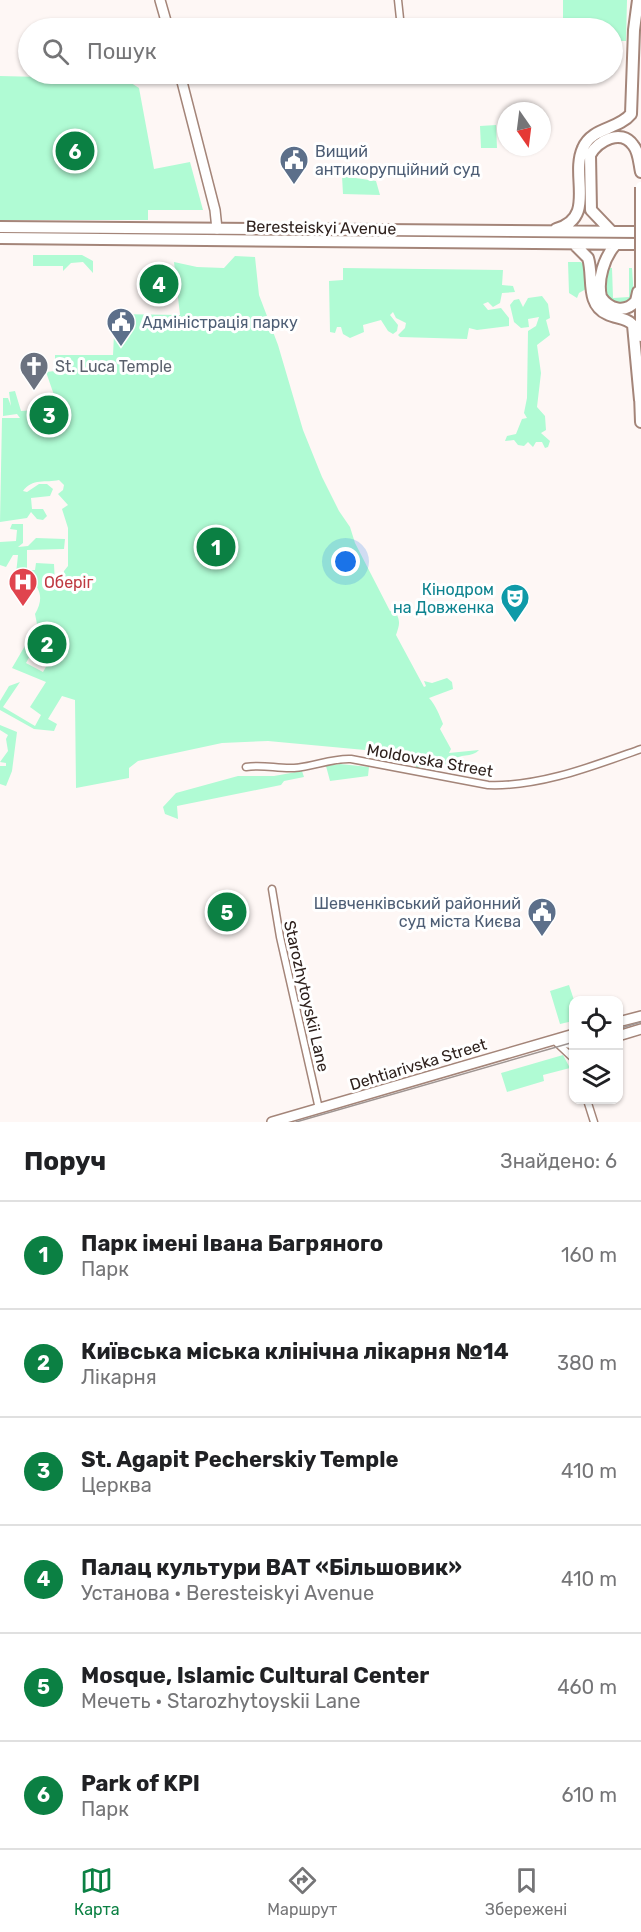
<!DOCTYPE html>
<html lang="uk">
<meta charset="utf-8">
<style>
body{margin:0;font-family:Rubik,sans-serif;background:#f6f6f6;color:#202124}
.controls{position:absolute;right:18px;bottom:18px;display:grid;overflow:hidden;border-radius:12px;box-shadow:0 2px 4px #0004}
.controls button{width:54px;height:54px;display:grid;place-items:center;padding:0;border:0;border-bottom:2px solid #e0e0e0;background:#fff;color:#202124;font:30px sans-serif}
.compass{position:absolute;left:497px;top:102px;width:54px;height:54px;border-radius:50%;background:#fff;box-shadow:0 2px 4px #0004;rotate:166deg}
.you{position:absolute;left:346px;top:562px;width:21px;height:21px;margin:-15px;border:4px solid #fff;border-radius:50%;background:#1a73e8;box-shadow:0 0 0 9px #1a73e833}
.badge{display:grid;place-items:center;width:39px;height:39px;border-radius:50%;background:#0b8043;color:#fff;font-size:20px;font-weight:700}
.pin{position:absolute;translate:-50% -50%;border:3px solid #fff;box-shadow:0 2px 6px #0006}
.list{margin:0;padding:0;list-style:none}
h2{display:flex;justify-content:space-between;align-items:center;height:78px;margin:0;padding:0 24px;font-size:26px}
h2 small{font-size:20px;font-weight:400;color:#757577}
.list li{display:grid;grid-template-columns:39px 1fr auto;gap:18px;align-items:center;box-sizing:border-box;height:108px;padding:0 24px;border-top:2px solid #e0e0e0}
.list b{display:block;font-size:22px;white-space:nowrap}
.list p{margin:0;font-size:20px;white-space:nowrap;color:#757577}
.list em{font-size:20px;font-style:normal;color:#757577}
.icon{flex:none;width:33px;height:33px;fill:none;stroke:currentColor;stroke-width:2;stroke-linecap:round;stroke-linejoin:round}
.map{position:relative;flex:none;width:641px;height:1122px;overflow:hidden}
.search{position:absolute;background:#fff;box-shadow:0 2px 4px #0004;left:18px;right:18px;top:18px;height:66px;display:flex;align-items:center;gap:15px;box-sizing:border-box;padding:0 21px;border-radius:33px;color:#757577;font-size:22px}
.sheet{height:726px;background:#fff}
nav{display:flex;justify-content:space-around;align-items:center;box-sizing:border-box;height:84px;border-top:2px solid #e0e0e0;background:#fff;font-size:16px;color:#757577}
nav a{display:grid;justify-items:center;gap:3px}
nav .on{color:#0b8043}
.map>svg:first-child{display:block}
.green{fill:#b0fbd4}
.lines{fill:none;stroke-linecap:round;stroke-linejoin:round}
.street-casing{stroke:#a48579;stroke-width:9}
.secondary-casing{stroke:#a48579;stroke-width:12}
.primary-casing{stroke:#a48579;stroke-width:14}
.street{stroke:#fff;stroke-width:6}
.secondary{stroke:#fff;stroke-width:9}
.primary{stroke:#fff;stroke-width:10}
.tram{stroke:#9f9592;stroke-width:1.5}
.primary-bridge-casing{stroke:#a48579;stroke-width:14;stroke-linecap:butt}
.primary-bridge{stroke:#fff;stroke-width:10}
.labels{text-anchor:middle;stroke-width:6;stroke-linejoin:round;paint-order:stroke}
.service-label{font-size:16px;fill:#4e5e75;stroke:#fff;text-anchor:start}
.street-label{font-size:16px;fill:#2f221e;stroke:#fff}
.worship-label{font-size:16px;fill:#5b616d;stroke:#fff;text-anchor:start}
.health-label{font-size:16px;fill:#be3a42;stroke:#fff;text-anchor:start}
.culture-label{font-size:16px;fill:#0d838f;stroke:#fff;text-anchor:end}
</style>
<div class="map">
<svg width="641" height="1122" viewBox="0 0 641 1122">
<rect width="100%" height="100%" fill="#fef7f5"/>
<path class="green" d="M563,0H627L626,41H613L612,28H563Z
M0,76L125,79L139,88L154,169L190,162L203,210H148V220H0Z
M496,125L497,148H481L480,126Z
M342,176L376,181L380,195L343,194Z
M33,255H82L93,261V273L83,262L71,263L63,271V266H33Z
M235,256L255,257L259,295L278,345L303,430L322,477L339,511L350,527L355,543L390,611L396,613C401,622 399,626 396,635L424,687L426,686L424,681L432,683L447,678L452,682L453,689L429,698C435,704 440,716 443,724L440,729L451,749L449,753L479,750C472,758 459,753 453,761L457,769L451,770L448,765L435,770L433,764L423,768L416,767L415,760L404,757L384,759L365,754V750L268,741L222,743L138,761L129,768V778L76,788L75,700L62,696L48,719L57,724L54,731L34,729L0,710V701L9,686L20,682L3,707L35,726L41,715L30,707L46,682L12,668L26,644L40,648L37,654L32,652L26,663L43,672L66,632L51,624L47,636L41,641L29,639L37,624L35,614C43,600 42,590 30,579L25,581L16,574L18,555H13L6,567L0,565V542L16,541L17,530L10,529L12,524H23V543L18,547L28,546L36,538L65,539L64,549L27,550V570H35L36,563L54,564L55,585L62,586L64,571L68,566V528L62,509L68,505L58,494L63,490L64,485L59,480C46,483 32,478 23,491L27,492L39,484H47L53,489L50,496L31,498L32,509H43L47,516L43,520L37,519L31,512L27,518L0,522L2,418H20L17,414L3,416V398H8L11,406L9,392L15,391L21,411L37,410L39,405L54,395L46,372L55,371V355H113L115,314L180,315L174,262L197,267L224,268Z
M568,262H581L586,268V289L579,293L577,298L569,293Z
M343,268L503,270L502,285L513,286L515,292L502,293L500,303L493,307L488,302L483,304L488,310L501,308L509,318V326L477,330L469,328L467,339L400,337L398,335L405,328L406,323L396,318L393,312L390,315L398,325L397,331L393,334L388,331L381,320L363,325L364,332L350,338L343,334L341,327H337L335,333L330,332L329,281L343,280Z
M608,268H612L613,298L629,297V268H632L634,298L620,304L607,298L605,282Z
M542,296L548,304L550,318L546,320L550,335L537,345L541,373L537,407L545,416L546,430L541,433L550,441L548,447L545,448L542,442H536L533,447L528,442L524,446L518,445L514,440L505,441L507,436L516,434L522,419L527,418L524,413L527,398L528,331L536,326L539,317L528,319L529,327L521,328L514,322L510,305L514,300L519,299L523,307L528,298Z
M0,725L17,732L12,771L6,786L0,784V766H6V763L0,762L8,751L6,739L8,735L0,730Z
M340,764L369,767L368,776L330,781L326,766Z
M302,771L304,777L284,781L281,785L177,806L178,819L165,814L163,807L176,793L238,776H274Z
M569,985L574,1000L573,1021L560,1024L550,991Z
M563,1055L570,1068L543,1075L544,1081L507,1092L501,1073Z"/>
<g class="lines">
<g class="street-casing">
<path id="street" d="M398,0L401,28
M144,74H180
M246,767C263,764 277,769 294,768C314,767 331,758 351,759L488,785C540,787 593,766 641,749
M272,889L280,937L319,1109
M557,1043L574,1059
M587,1100L594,1122"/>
</g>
<g class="secondary-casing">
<path id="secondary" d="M160,0L168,28
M180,74L215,210L217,229
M618,1022L641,1016
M618,1036L641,1029
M557,1041L574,1044
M272,1122L574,1034"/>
</g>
<g class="primary-casing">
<path id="primary" d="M0,227L641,232
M556,229C597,218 570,176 583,148C592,127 618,130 631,114L634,30L638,0
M612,232L591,210L590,155C598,141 621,128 633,145C639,152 639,163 641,172
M0,238L641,244
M574,244L588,258C594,277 585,304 607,314C616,319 626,317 633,325L640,400
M616,244C604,257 597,280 601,297C609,309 625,314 636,301L638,292
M641,336V277
M640,394L641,422"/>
</g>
<use href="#street" class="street"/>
<use href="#secondary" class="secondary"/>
<use href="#primary" class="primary"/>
<path class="tram" d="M618,1029L641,1022
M296,1122L574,1042"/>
<g class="primary-bridge-casing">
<path id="primary-bridge" d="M641,277V187"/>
</g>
<use href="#primary-bridge" class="primary-bridge"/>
</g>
<defs>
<g id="civic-pin" transform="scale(1.5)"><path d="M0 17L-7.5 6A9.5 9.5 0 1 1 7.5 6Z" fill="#5c6f8a" stroke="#fff"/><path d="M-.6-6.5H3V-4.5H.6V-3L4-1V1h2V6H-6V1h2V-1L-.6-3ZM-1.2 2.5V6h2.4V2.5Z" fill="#fff"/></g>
<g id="church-pin" transform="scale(1.5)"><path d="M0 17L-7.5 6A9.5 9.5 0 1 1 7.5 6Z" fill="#6b7280" stroke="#fff"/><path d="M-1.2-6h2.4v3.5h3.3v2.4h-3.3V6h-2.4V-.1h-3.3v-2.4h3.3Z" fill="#fff"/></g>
<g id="hospital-pin" transform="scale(1.5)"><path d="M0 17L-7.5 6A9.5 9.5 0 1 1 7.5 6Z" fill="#e0444e" stroke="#fff"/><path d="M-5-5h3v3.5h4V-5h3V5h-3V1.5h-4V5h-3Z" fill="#fff"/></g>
<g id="theatre-pin" transform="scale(1.5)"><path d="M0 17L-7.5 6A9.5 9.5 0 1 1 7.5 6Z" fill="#0f9aa8" stroke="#fff"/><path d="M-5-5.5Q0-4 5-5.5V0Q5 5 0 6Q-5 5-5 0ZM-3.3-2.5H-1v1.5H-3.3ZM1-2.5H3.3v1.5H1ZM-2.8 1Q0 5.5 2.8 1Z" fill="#fff"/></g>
</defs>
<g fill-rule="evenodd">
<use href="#civic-pin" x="294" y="160"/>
<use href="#civic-pin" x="121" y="322"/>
<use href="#church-pin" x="34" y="366"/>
<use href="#hospital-pin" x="23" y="582"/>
<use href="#theatre-pin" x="515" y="598"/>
<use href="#civic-pin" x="542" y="912"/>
</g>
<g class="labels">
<g class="service-label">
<text x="315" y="157">Вищий<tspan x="315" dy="18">антикорупційний суд</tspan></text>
<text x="142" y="328">Адміністрація парку</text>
<text x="521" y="909" text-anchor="end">Шевченківський районний<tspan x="521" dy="18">суд міста Києва</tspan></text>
</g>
<g class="street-label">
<text transform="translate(321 227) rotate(1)" y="6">Beresteiskyi Avenue</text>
<text transform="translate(430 760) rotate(10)" y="6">Moldovska Street</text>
<text transform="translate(307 996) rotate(77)" y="6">Starozhytoyskii Lane</text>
<text transform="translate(418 1064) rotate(-17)" y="6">Dehtiarivska Street</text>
</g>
<g class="worship-label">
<text x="55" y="372">St. Luca Temple</text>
</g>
<g class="health-label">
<text x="44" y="588">Оберіг</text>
</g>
<g class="culture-label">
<text x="494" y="595">Кінодром<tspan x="494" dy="18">на Довженка</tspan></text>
</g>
</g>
</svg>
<div class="controls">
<button><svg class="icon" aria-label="locate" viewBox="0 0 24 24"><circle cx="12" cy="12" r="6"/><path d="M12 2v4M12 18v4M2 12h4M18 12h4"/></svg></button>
<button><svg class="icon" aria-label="layers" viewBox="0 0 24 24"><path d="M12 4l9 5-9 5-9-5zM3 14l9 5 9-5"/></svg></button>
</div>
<svg class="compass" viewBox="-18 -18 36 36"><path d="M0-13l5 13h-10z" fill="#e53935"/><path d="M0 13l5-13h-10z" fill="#757577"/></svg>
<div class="you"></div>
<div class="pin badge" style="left:216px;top:547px">1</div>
<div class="pin badge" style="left:47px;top:644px">2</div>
<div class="pin badge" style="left:49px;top:415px">3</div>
<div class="pin badge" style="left:159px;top:284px">4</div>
<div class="pin badge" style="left:227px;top:912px">5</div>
<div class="pin badge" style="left:75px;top:151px">6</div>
<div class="search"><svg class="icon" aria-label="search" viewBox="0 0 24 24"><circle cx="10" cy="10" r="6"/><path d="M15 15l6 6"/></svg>Пошук</div>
</div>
<section class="sheet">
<h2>Поруч<small>Знайдено: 6</small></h2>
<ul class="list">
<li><span class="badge">1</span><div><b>Парк імені Івана Багряного</b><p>Парк</p></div><em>160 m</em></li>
<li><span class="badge">2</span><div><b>Київська міська клінічна лікарня №14</b><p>Лікарня</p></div><em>380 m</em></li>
<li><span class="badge">3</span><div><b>St. Agapit Pecherskiy Temple</b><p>Церква</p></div><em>410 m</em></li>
<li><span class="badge">4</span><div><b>Палац культури ВАТ «Більшовик»</b><p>Установа · Beresteiskyi Avenue</p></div><em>410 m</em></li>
<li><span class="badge">5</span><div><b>Mosque, Islamic Cultural Center</b><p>Мечеть · Starozhytoyskii Lane</p></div><em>460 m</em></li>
<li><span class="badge">6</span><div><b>Park of KPI</b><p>Парк</p></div><em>610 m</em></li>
</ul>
</section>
<nav>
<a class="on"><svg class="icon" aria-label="map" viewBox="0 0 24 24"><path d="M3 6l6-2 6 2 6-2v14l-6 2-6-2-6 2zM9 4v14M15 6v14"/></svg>Карта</a>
<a><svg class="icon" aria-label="directions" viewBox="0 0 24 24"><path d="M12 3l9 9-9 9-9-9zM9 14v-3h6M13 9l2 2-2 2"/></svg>Маршрут</a>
<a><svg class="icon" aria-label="saved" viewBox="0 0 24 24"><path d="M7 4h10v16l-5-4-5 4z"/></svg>Збережені</a>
</nav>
